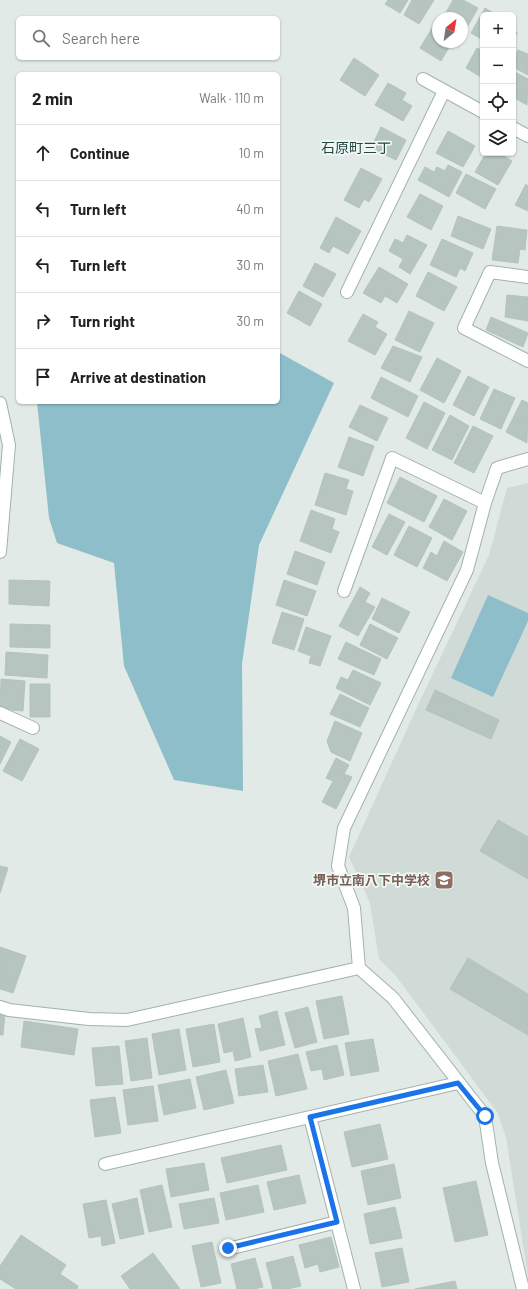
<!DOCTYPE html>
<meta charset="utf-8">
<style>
body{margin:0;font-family:Barlow,"Noto Sans JP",sans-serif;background:#f2f2f2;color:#222}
.controls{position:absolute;right:12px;top:12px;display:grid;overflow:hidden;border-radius:6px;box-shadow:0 1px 3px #0004}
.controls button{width:36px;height:36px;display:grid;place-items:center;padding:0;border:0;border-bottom:1px solid #e0e0e0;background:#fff;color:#222;font:20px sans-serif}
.compass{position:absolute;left:432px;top:12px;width:36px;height:36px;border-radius:50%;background:#fff;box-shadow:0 1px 3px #0004;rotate:30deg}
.stop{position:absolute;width:12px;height:12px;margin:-9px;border:3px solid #1a73e8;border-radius:50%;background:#fff}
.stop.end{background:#1a73e8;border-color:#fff;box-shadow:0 1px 4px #0008}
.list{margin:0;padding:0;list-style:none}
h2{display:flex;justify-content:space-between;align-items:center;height:52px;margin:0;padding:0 16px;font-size:17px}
h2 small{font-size:13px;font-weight:400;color:#767676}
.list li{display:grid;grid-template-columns:26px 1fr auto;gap:12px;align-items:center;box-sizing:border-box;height:56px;padding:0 16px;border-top:1px solid #e0e0e0}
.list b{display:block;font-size:15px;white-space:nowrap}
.list em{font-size:13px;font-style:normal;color:#767676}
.icon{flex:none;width:22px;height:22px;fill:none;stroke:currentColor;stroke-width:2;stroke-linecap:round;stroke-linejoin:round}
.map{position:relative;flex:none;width:528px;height:1289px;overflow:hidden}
.search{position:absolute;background:#fff;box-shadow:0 1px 3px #0004;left:16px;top:16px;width:264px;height:44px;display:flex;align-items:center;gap:10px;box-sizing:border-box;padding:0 14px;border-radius:6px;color:#767676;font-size:15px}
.panel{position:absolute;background:#fff;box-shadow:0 1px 3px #0004;left:16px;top:72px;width:264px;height:332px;border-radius:6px}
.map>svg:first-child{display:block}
.built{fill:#d0dad6}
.water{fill:#8ebeca}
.building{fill:#b7c5c0;stroke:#b4c3be}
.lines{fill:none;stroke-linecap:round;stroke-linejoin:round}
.minor-casing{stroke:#a4b1ae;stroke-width:14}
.minor{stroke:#fff;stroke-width:12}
.route{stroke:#1a73e8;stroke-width:5}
.labels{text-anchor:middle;stroke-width:3.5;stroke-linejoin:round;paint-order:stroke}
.education-label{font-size:13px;font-weight:bold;fill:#785e54;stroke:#f1f7f5;text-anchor:end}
.neighbourhood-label{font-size:14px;fill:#214942;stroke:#f1f7f5}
</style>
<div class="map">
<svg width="528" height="1289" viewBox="0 0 528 1289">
<rect width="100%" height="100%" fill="#e1eae7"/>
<path class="built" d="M528,483V1276L506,1137L497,1112L396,976L379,959L370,903L349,857L417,707L489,555L507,488Z"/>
<path class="water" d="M278,352L334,383L259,545L242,664L243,791L174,780L124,666L114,563L57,543L49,518L37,402H278Z
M488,595L528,613V621L493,697L451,678Z"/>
<path class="building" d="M388,0H408L400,13L385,4Z
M412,0H434L419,24L404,15Z
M453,0H463L478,8L466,29L462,26V18H448L444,16Z
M485,8L497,15H483V40L471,33Z
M437,20L438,21V42H452L441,61L420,48Z
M513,31L517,33L513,40Z
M477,48L483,51V78L466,68Z
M518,50L528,54V75L513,67V59Z
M354,58L379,75L365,96L340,80Z
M513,71L528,79L527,105L513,97Z
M388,83L406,93L402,100L412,106L403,121L375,105Z
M381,127L406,140L396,160L371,148Z
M448,131L475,146L463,167L436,153Z
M486,153H498L512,161L498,185L475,172Z
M448,165L462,172L449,197L418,180L425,167L434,172L437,167L445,171Z
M361,168L382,179L369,202L364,199L359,208L344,200Z
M466,174L496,189L485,209L456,193Z
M526,184L528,186V211L515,205Z
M420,194L443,206L431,230L407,217Z
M458,216L491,229L483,249L451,236Z
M336,217L361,231L348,254L333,246L329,253L320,248Z
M497,226L527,230L525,250L520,249L518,263L492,260Z
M407,235L427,245L410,274L399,267L403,259L389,251L395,239L403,243Z
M442,239L473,253L465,271L460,268L456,277L430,265Z
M315,263L336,274L323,297L303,286Z
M379,267L408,284L397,303L385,296L381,303L363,293Z
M428,272L457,287L444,311L416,296Z
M299,291L322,304L310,326L287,313Z
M507,295L528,297V321L505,317Z
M409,311L434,323L420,352L395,340Z
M363,314L378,322L375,327L387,334L375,355L348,341Z
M491,317L528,333L523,347L486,330Z
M393,346L422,357L410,382L381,368Z
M437,358L461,371L444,403L420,390Z
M468,376L489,387L474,416L453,405Z
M381,377L418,396L408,417L371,398Z
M494,389L515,398L501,429L480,419Z
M522,400L528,403L527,443L506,432Z
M424,402L445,413L427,449L406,438Z
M360,405L388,418L377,441L349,427Z
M450,415L469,426L452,460L432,450Z
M473,426L493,436L474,473L454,463Z
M349,437L374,446L363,476L338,467Z
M325,473L349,480L346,489L353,491L346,515L315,505Z
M400,477L437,496L424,522L387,503Z
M444,499L467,511L452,540L429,527Z
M311,510L335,519L332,529L339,532L331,553L300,541Z
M389,514L405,522L387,555L372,547Z
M409,526L432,538L417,567L394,555Z
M444,541L463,552L447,581L423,568L431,552L437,556Z
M295,551L325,562L317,585L287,574Z
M9,580L50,581L49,606L9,604Z
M284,580L316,591L307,616L276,605Z
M360,587L370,593L365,602L375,607L358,636L339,626Z
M382,598L410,612L399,633L372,619Z
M282,612L304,619L294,650L272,643Z
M10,624L50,625V648L10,647Z
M370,624L398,638L387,659L360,645Z
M306,627L331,636L320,666L309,663L311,656L298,651Z
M346,642L381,659L374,675L338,659Z
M6,652L48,655L47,678L5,675Z
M353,670L381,683L370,705L336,688L341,677L348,680Z
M1,679L25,681L23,711L0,709Z
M30,684H50V717H30Z
M435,690L499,720L491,739L426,710Z
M340,694L369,708L360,727L330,714Z
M335,721L362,733L350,761L331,752L327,741Z
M0,736L11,742L0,764Z
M20,739L39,749L22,781L3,771Z
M336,758L349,765L344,774L352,777L336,809L322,802L333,781L326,778Z
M498,820L528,837V879L480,851Z
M0,866L8,868L0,893Z
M0,947L26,956L13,993L0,989Z
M468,958L528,994V1035L450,989Z
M342,996L349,1034L324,1039L316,1001Z
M308,1007L317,1042L295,1048L285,1013Z
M277,1011L285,1045L260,1051L255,1029L262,1028L259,1016Z
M0,1013L5,1014L3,1035H0Z
M243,1018L251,1057L235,1061L233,1051L224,1053L218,1024Z
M24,1021L78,1029L74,1055L21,1047Z
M214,1024L220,1062L193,1067L186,1029Z
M179,1029L186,1070L159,1075L152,1034Z
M147,1038L152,1078L131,1081L125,1041Z
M373,1039L379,1071L351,1076L345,1043Z
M337,1045L344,1075L324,1080L322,1069L311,1071L306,1052Z
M119,1046L123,1084L96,1086L92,1048Z
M298,1054L307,1089L276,1096L268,1061Z
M263,1065L268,1092L239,1096L235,1069Z
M226,1070L234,1103L204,1110L196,1077Z
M190,1079L196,1108L164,1115L158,1085Z
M153,1086L158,1121L128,1125L123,1090Z
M115,1097L121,1133L95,1137L90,1100Z
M380,1124L388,1159L352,1167L344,1132Z
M281,1145L287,1170L227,1183L221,1158Z
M204,1163L209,1190L171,1197L166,1169Z
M394,1164L401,1198L368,1205L361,1171Z
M299,1175L306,1203L274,1210L267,1182Z
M476,1181L488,1235L455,1242L443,1188Z
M162,1185L172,1227L149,1232L140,1190Z
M258,1185L264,1212L226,1220L220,1193Z
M137,1198L144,1234L120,1239L112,1204Z
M214,1198L219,1223L184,1229L179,1204Z
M106,1200L115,1243L102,1246L101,1236L89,1238L83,1204Z
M395,1207L402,1238L370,1244L364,1214Z
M21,1235L66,1265L60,1274L78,1286L77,1289H16L0,1279V1266Z
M331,1237L339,1267L320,1272L318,1264L305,1268L299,1245Z
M212,1242L221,1283L201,1287L192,1246Z
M402,1248L409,1282L382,1287L375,1253Z
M153,1253L180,1289H130L121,1276Z
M293,1256L301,1286L288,1289H273L266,1263Z
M255,1258L263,1287L254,1289H237L231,1264Z
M455,1281L457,1289H415Z"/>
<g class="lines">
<g class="minor-casing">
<path id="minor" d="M423,79L483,112
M513,128L528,136
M528,277L490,272L464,328L528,361
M347,292L444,91
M0,403L9,445L0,552
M344,591L392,458L485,503
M0,713L33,728
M0,1007L9,1010L89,1019L127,1020L359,968
M310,1117L354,1289
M105,1164L458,1083
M228,1249L337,1222
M523,1289L492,1163L485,1116L393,998L359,968L354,908L338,866L344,828L467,570L485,503L497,468L528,459"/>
</g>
<use href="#minor" class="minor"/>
</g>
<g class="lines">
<path class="route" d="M228,1248L337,1222L310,1117L458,1083L485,1116"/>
</g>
<defs>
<g id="school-square" transform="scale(1)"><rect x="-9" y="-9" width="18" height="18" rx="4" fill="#8d6e63" stroke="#f1f7f5"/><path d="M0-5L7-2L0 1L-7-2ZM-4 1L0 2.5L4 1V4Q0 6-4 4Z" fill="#fff"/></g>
</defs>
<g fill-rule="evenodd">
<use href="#school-square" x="444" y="880"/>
</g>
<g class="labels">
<g class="education-label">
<text x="430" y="885">堺市立南八下中学校</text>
</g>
<g class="neighbourhood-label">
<text x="356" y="153">石原町三丁</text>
</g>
</g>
</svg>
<div class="controls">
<button>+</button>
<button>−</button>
<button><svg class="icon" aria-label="locate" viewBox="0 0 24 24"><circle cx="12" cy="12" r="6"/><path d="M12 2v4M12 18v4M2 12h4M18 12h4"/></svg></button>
<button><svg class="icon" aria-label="layers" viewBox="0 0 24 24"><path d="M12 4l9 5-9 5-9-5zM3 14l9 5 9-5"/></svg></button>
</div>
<svg class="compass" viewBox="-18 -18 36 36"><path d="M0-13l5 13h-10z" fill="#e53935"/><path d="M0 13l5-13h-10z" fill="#767676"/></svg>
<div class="stop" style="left:485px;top:1116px"></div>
<div class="stop end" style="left:228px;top:1248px"></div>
<div class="search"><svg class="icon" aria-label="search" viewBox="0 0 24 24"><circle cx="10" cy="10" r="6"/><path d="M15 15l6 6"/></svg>Search here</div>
<section class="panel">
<h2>2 min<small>Walk · 110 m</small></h2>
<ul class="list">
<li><svg class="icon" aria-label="ahead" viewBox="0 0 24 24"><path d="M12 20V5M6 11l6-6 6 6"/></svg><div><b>Continue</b></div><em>10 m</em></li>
<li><svg class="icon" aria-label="left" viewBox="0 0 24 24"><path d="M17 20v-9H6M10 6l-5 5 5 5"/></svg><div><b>Turn left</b></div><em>40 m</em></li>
<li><svg class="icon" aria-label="left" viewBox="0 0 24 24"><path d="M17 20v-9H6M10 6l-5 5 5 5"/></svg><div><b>Turn left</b></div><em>30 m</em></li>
<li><svg class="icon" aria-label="right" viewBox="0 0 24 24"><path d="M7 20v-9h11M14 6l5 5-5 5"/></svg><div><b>Turn right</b></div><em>30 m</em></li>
<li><svg class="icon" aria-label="arrive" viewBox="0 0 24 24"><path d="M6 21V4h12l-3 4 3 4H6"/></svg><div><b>Arrive at destination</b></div></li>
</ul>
</section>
</div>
